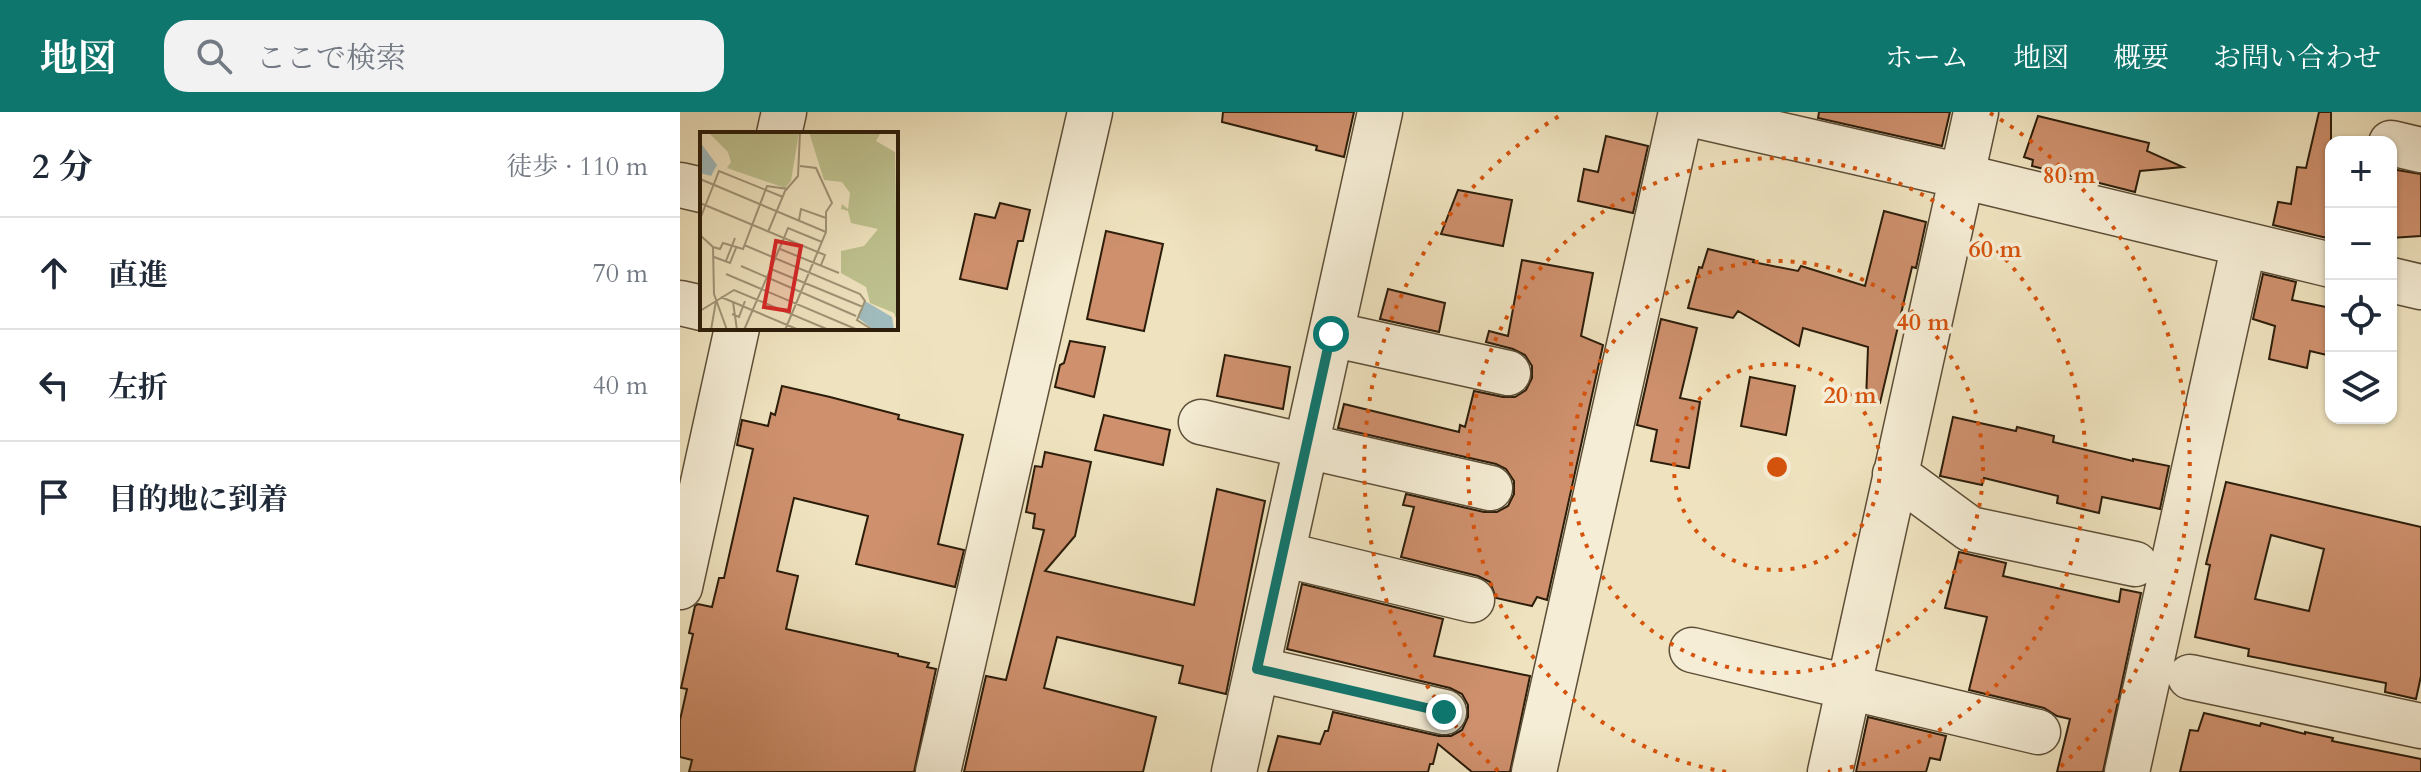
<!DOCTYPE html>
<html lang="ja">
<meta charset="utf-8">
<style>
body{margin:0;font-family:Cardo,"Noto Serif JP",serif;background:#f2f2f3;color:#1f2937}
.controls{position:absolute;right:24px;top:24px;display:grid;overflow:hidden;border-radius:16px;box-shadow:0 2px 6px #0004}
.controls button{width:72px;height:72px;display:grid;place-items:center;padding:0;border:0;border-bottom:2px solid #e0e1e3;background:#fff;color:#1f2937;font:40px sans-serif}
.stop{position:absolute;width:24px;height:24px;margin:-18px;border:6px solid #0f766e;border-radius:50%;background:#fff}
.stop.end{background:#0f766e;border-color:#fff;box-shadow:0 2px 8px #0008}
.list{margin:0;padding:0;list-style:none}
h2{display:flex;justify-content:space-between;align-items:center;height:104px;margin:0;padding:0 32px;font-size:34px}
h2 small{font-size:26px;font-weight:400;color:#747a83}
.list li{display:grid;grid-template-columns:52px 1fr auto;gap:24px;align-items:center;box-sizing:border-box;height:112px;padding:0 32px;border-top:2px solid #e0e1e3}
.list b{display:block;font-size:30px;white-space:nowrap}
.list em{font-size:26px;font-style:normal;color:#747a83}
.icon{flex:none;width:44px;height:44px;fill:none;stroke:currentColor;stroke-width:2;stroke-linecap:round;stroke-linejoin:round}
.map{position:relative;flex:none;width:1741px;height:660px;overflow:hidden}
header{display:flex;align-items:center;gap:48px;box-sizing:border-box;height:112px;padding:0 40px;background:#0f766e;color:#fff}
header strong{font-size:38px}
nav{display:flex;gap:44px;margin-inline-start:auto;font-size:28px}
.search{width:560px;height:72px;background:#f2f2f3;display:flex;align-items:center;gap:20px;box-sizing:border-box;padding:0 28px;border-radius:24px;color:#747a83;font-size:30px}
main{display:flex}
aside{flex:1;background:#fff}
.map>svg:first-child{display:block}
.building{fill:#ce906d;stroke:#2c1d0a;stroke-width:2;fill-rule:evenodd}
.lines{fill:none;stroke-linecap:round;stroke-linejoin:round}
.minor-casing{stroke:#5d4e37;stroke-width:47}
.minor{stroke:#f5edd5;stroke-width:44}
.route{stroke:#0f766e;stroke-width:10}
.ring{fill:none;stroke:#d5530c;stroke-width:4;stroke-dasharray:4 8}
.inset-road{fill:none;stroke:#a19477;stroke-width:2}
.view{fill:#d62828;fill-opacity:0.15;stroke:#d62828;stroke-width:4}
.inset-edge{fill:none;stroke:#2c1d0a;stroke-width:4}
.centre{fill:#d5530c;stroke:#f5edd5;stroke-width:4}
.ring-label{font-size:24px;text-anchor:middle;font-weight:bold;fill:#d5530c;stroke:#f5edd5;stroke-width:7;stroke-linejoin:round;paint-order:stroke}
</style>
<header>
<strong>地図</strong>
<div class="search"><svg class="icon" aria-label="search" viewBox="0 0 24 24"><circle cx="10" cy="10" r="6"/><path d="M15 15l6 6"/></svg>ここで検索</div>
<nav><a>ホーム</a><a>地図</a><a>概要</a><a>お問い合わせ</a></nav>
</header>
<main>
<aside>
<h2>2 分<small>徒歩 · 110 m</small></h2>
<ul class="list">
<li><svg class="icon" aria-label="ahead" viewBox="0 0 24 24"><path d="M12 20V5M6 11l6-6 6 6"/></svg><div><b>直進</b></div><em>70 m</em></li>
<li><svg class="icon" aria-label="left" viewBox="0 0 24 24"><path d="M17 20v-9H6M10 6l-5 5 5 5"/></svg><div><b>左折</b></div><em>40 m</em></li>
<li><svg class="icon" aria-label="arrive" viewBox="0 0 24 24"><path d="M6 21V4h12l-3 4 3 4H6"/></svg><div><b>目的地に到着</b></div></li>
</ul>
</aside>
<div class="map">
<svg width="1741" height="660" viewBox="0 0 1741 660">
<rect width="100%" height="100%" fill="#efe3bf"/>
<filter id="stains"><feTurbulence type="fractalNoise" baseFrequency=".0025" numOctaves="4"/><feColorMatrix values="0 0 0 0 .2 0 0 0 0 .09 0 0 0 0 .02 0 0 0 .5 -.17"/></filter>
<radialGradient id="worn" r=".72"><stop offset=".6" stop-color="#630" stop-opacity="0"/><stop offset="1" stop-color="#630" stop-opacity=".3"/></radialGradient>
<path class="building" d="M543,0H674L664,45L636,38L637,34L542,10Z
M1139,0H1270L1262,34L1138,6Z
M1639,0H1651V127L1593,113L1598,90L1611,92L1617,55L1626,56Z
M1358,4L1469,31L1467,39L1503,55L1460,59L1455,80L1352,54L1353,48L1344,45Z
M926,24L968,34L953,101L898,89L904,57L918,60Z
M1711,57L1741,62V124L1711,126Z
M778,78L832,88L823,134L761,122Z
M320,91L350,98L343,129H338L327,177L280,167L295,102L315,106Z
M1204,99L1246,110L1236,156L1232,155L1200,291L1186,289L1188,235L1123,216L1119,234L1058,199L1053,206L1008,196L1019,155L1022,156L1028,137L1074,148L1073,150L1118,159L1121,154L1185,174Z
M426,119L483,132L464,219L407,207Z
M842,148L913,161L901,224L923,233L867,488L857,485L852,494L816,486L810,470L798,464L721,445L734,395L723,393L726,382L804,400H817L828,394L834,382V369L826,357L816,352L658,316L664,292L779,320L780,313L785,315L794,279L823,285H835L846,278L852,266V254L845,243L833,237L806,230L809,219L828,224Z
M1583,162L1616,170L1612,188L1651,196V244L1630,239L1627,256L1589,247L1595,214L1573,207Z
M708,177L765,191L759,220L700,207Z
M981,207L1017,216L1000,286L1020,290L1009,356L971,349L977,318L957,313Z
M390,229L425,235L414,285L375,275L380,253L384,251Z
M545,243L610,255L603,297L537,284Z
M1070,265L1115,274L1106,323L1061,314Z
M102,274L150,285L219,303L218,307L283,323L258,432L284,438L275,475L176,452L188,404L114,386L97,459L118,464L106,517L218,542V544L249,551L247,555L256,557L234,660H9L12,648L0,645V608L7,577L1,576L13,522L9,521L15,494L18,492L32,495L39,466H44L73,337L57,333L62,308L88,314L91,301L95,303Z
M424,303L490,318L483,353L415,338Z
M1273,305L1336,319L1337,315L1374,324L1373,330L1453,349V347L1489,354L1480,397L1422,385L1419,401L1377,391L1378,384L1304,366L1302,373L1260,364Z
M365,340L411,350L395,424L365,459L514,493L537,377L585,389L546,582L499,571L503,554L377,525L364,576L476,605L463,660H284L306,564L326,568L364,418L353,416L355,402L346,400L355,354L362,355Z
M1546,370L1741,415V564L1736,587L1705,580L1706,571L1568,544L1569,537L1515,525L1530,453L1526,452ZM1591,423L1644,437L1629,499L1575,487Z
M1279,440L1326,451L1323,464L1439,490L1441,477L1461,481L1423,660H1377L1390,607L1377,604L1364,596L1289,578L1307,505L1265,496Z
M622,472L763,507L754,544L850,564L830,660H792L758,632L753,652H750L748,660H588L598,624L640,632L645,619H648L653,600L759,624H771L782,618L788,605V593L782,582L770,576L607,537Z
M1524,601L1580,614L1581,611L1625,622V620L1653,626L1652,629L1741,647V660H1500L1510,618L1518,619Z
M1188,605L1266,624L1260,648L1250,646L1246,660H1176Z"/>
<g class="lines">
<g class="minor-casing">
<path id="minor" d="M99,22L104,0
M1711,31L1741,38
M0,73L22,78
M1711,168L1741,175
M0,191L22,196
M651,222L828,261
M521,310L810,376
M1215,362L1290,417L1455,452
M602,442L792,488
M0,475L57,216
M1012,538L1358,620
M577,557L764,600
M1510,565L1741,614
M258,660L410,0
M554,660L700,0
M854,660L1001,0L1281,64L1651,153
M1150,660L1296,0
M1447,660L1564,132"/>
</g>
<use href="#minor" class="minor"/>
</g>
<g class="lines">
<path class="route" d="M651,222L577,557L764,600"/>
</g>
<g class="ring">
<circle cx="1097" cy="355" r="103"/>
<circle cx="1097" cy="355" r="206"/>
<path d="M1046 660A309 309 0 1 1 1148 660"/>
<path d="M818 659A413 413 0 0 1 884 1M1310 1A413 413 0 0 1 1376 659"/>
</g>
<g transform="translate(20 20)">
<rect width="198" height="198" fill="#efe3bf"/>
<path d="M8,0H99L91,49L85,56L27,36L31,30L28,20ZM109,0H181L176,9L195,20L198,192L194,181L170,171L166,155L141,141V119L164,114L178,97L151,91L148,79L141,77L142,72L148,77L150,61L142,50L124,48Z" fill="#bec28f"/>
<path d="M0,10L17,33L11,44L0,41ZM165,169L192,185L194,198H174L157,185Z" fill="#a0bbbd"/>
<path class="inset-road" d="M0,47L126,100M0,71L125,123L121,133M0,87L19,39L83,65M99,88L101,77L126,86M68,100L85,59L98,44L100,0M0,103L13,115L14,162L27,198M84,106L88,96L122,110M44,113L160,162L165,169L157,188L173,198M13,115L20,117L23,111L43,117L67,54L88,57M80,117L139,141M14,125L30,131L36,116M26,129L35,106M41,134L156,184M71,137L163,175M26,142L158,198M21,165L99,198M33,170L37,198M0,179L34,158L129,198M32,182L39,185L45,169M11,198L16,169M44,198L84,106M85,198L126,100V80L132,71L116,36L100,34"/>
<path class="view" d="M76,109L101,114L89,179L64,175Z"/>
<rect width="198" height="198" class="inset-edge"/>
</g>
<circle cx="1097" cy="355" r="12" class="centre"/>
<g class="ring-label">
<text x="1389" y="71">80 m</text>
<text x="1315" y="145">60 m</text>
<text x="1243" y="218">40 m</text>
<text x="1170" y="291">20 m</text>
</g>
<rect width="100%" height="100%" filter="url(#stains)"/>
<rect width="100%" height="100%" fill="url(#worn)"/>
</svg>
<div class="controls">
<button>+</button>
<button>−</button>
<button><svg class="icon" aria-label="locate" viewBox="0 0 24 24"><circle cx="12" cy="12" r="6"/><path d="M12 2v4M12 18v4M2 12h4M18 12h4"/></svg></button>
<button><svg class="icon" aria-label="layers" viewBox="0 0 24 24"><path d="M12 4l9 5-9 5-9-5zM3 14l9 5 9-5"/></svg></button>
</div>
<div class="stop" style="left:651px;top:222px"></div>
<div class="stop end" style="left:764px;top:600px"></div>
</div>
</main>
